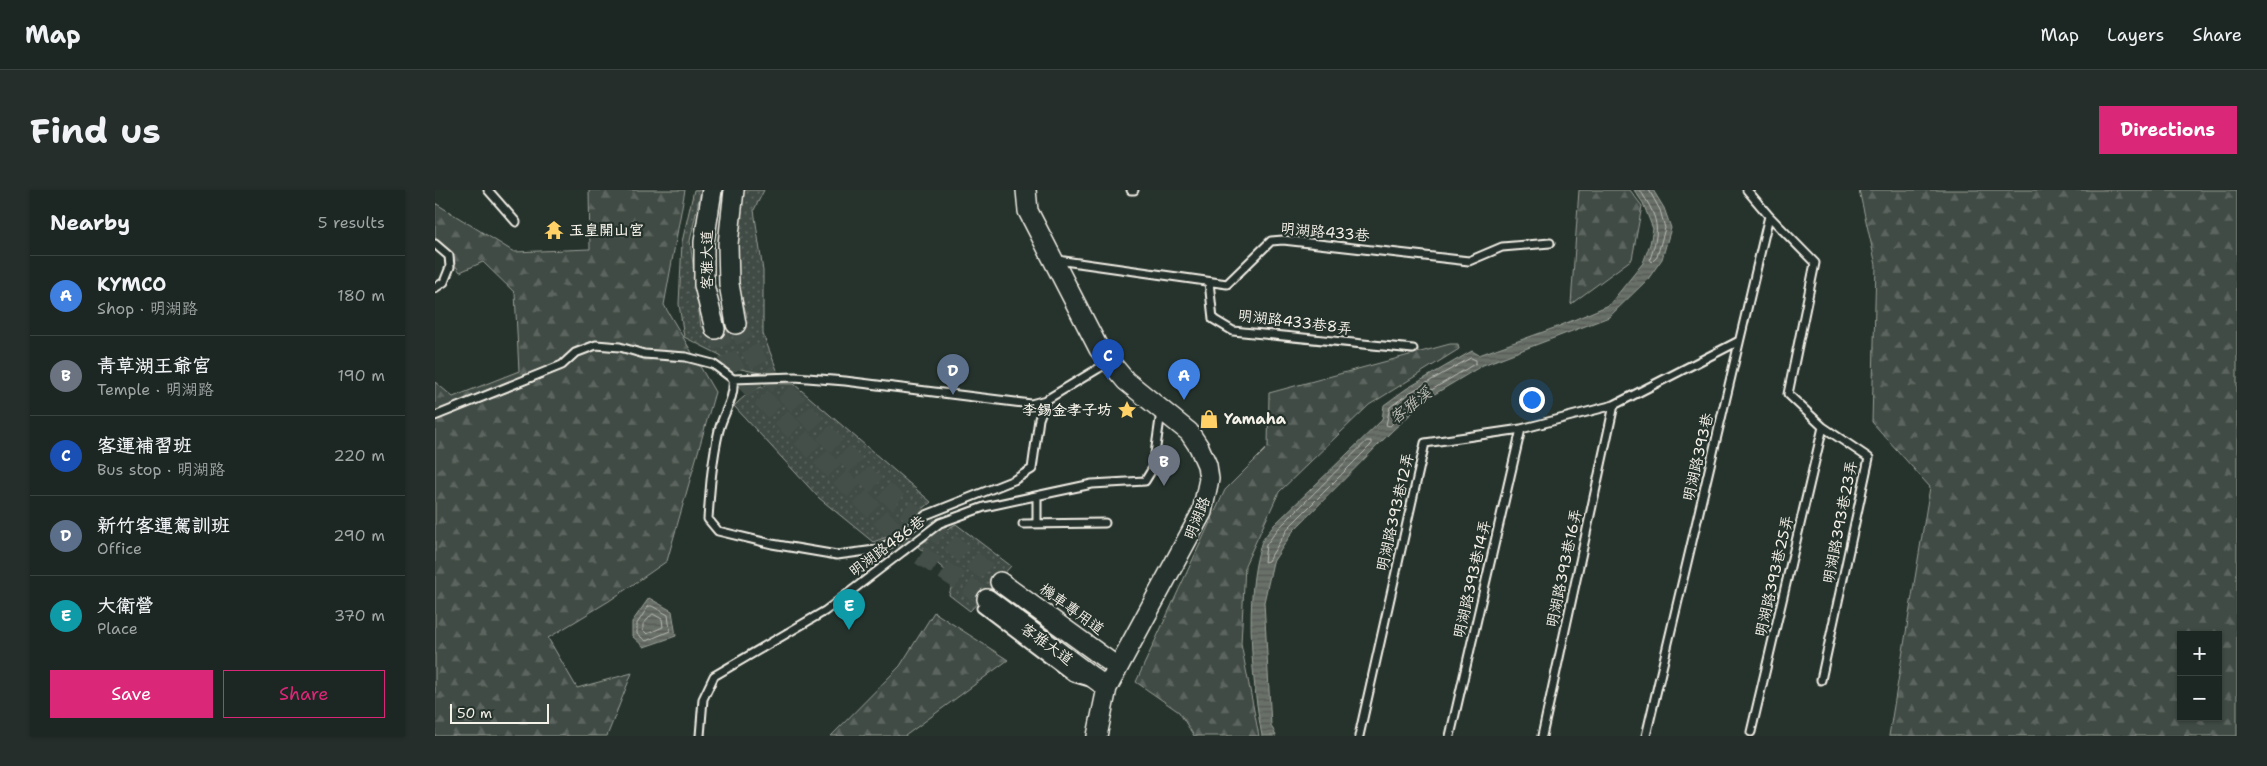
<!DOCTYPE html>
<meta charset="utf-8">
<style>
body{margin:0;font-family:"Shantell Sans","LXGW WenKai TC",sans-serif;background:#252e2a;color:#f1f3f6}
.controls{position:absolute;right:15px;bottom:15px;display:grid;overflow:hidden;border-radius:0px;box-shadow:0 1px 4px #0004}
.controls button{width:45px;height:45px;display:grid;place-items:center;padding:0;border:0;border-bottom:1px solid #3a4340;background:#1c2622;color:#f1f3f6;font:25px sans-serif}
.scale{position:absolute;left:15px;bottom:12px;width:99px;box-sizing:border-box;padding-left:5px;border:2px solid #f4f1e8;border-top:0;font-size:14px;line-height:18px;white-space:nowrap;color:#f4f1e8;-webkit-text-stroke:4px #26332d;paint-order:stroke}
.you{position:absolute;left:1096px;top:209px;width:18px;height:18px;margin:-12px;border:4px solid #fff;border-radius:50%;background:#1a73e8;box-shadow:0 0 0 8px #1a73e833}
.badge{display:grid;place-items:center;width:32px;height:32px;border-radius:50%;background:#db2777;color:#fff;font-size:16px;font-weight:700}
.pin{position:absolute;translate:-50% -41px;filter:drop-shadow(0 1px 2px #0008)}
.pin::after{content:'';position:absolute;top:26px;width:18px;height:15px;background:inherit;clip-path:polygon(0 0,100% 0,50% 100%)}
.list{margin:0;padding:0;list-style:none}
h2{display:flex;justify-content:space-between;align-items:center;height:65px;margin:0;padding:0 20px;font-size:21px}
h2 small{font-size:16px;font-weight:400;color:#a0a5a5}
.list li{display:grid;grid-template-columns:32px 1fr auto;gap:15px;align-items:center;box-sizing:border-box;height:80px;padding:0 20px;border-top:1px solid #3a4340}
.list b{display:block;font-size:19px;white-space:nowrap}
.list p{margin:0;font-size:16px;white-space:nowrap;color:#a0a5a5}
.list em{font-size:16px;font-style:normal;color:#a0a5a5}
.actions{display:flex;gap:10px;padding:15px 20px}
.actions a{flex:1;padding:11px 0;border:1px solid #db2777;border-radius:0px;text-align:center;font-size:18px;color:#db2777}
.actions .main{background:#db2777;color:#fff}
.map{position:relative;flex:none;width:1802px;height:546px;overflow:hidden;border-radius:0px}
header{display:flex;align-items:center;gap:30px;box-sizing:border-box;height:70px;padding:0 25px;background:#1c2622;border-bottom:1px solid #3a4340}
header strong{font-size:24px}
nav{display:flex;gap:28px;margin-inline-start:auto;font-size:18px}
.intro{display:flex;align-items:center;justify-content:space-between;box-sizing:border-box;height:120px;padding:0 30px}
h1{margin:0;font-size:35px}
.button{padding:12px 22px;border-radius:0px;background:#db2777;color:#fff;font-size:18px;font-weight:700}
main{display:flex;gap:30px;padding:0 30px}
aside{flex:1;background:#1c2622;border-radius:0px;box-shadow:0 1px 4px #0004}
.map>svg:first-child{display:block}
.forest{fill:url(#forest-firs);stroke:#9a9e96;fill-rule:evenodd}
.park{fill:url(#park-dots);stroke:#9a9e96}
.water{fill:url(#water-rules);stroke:#9fa39b}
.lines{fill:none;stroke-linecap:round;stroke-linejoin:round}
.shore{stroke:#bcbdb5;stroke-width:1}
.secondary-tunnel{stroke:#455049;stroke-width:19;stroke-dasharray:19 9;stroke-linecap:butt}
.lane-casing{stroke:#f4f1e8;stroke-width:11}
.secondary-casing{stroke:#f4f1e8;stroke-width:22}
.lane{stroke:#26332d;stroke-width:7}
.secondary{stroke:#26332d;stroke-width:19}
.labels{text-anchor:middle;stroke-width:4.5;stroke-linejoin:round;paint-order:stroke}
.poi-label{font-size:15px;font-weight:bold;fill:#f4f1e8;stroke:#26332d;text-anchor:start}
.street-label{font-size:15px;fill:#f4f1e8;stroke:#26332d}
.water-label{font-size:16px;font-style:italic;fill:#bcbdb5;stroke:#26332d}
</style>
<header>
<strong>Map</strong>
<nav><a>Map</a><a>Layers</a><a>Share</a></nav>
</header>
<div class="intro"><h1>Find us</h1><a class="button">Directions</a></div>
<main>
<aside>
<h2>Nearby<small>5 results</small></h2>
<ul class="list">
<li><span class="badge" style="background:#3f7fe0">A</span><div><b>KYMCO</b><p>Shop · 明湖路</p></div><em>180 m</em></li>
<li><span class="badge" style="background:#6b7280">B</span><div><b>青草湖王爺宮</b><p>Temple · 明湖路</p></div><em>190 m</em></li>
<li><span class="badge" style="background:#1a4fb4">C</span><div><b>客運補習班</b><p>Bus stop · 明湖路</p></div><em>220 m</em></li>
<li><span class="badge" style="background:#5c6f8a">D</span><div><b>新竹客運駕訓班</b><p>Office</p></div><em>290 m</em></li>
<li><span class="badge" style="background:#0f9aa8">E</span><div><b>大衛營</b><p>Place</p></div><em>370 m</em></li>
</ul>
<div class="actions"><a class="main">Save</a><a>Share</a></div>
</aside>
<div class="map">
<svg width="1802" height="546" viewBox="0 0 1802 546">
<defs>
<pattern id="forest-firs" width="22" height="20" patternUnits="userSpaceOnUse" patternTransform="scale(1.25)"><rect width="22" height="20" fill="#414b45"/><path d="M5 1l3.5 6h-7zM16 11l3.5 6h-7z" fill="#5d6560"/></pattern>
<pattern id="park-dots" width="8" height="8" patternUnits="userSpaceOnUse" patternTransform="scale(1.25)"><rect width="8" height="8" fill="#414b45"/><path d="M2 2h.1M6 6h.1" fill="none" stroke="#5d6560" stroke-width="1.8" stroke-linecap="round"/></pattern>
<pattern id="water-rules" width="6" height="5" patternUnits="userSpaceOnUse" patternTransform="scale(1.25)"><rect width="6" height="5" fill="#676f68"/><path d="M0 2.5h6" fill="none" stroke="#565a55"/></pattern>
</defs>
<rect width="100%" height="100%" fill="#26332d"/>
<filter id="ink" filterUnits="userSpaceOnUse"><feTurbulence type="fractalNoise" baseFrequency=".02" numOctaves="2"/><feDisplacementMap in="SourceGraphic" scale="10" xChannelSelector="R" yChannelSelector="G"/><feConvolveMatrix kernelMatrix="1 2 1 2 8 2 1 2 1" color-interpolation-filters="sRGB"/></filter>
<g filter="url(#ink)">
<path class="forest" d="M154,0H250L229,115L280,202L232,371L174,411L113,448L142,498L197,483L172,546H0V192L18,207L84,181L80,103L48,72L25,82L0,47V13L79,62L155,59Z
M1144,0H1195L1207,16L1197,69L1136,114Z
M1424,0H1802V546H1454L1495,297L1437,232L1441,75ZM1746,445H1783V527H1746Z
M1015,154H1023L1024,159L934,215L844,302L810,375L806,454L824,546H759L744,522L701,492L790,300L833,257L834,203Z
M499,422L573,470L470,546H396L465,476Z"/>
<path class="park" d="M259,0H266L255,51L266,137L312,127L299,79L304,21L309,0H329L319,20L328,81V144L342,180L325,183L301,178L285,165L249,147L244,114L247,52Z
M359,194L496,312L458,345L438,352L384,308L299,216C319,196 331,193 359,194Z
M521,334L576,376L535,421L514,405L519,388L482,356Z"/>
<path class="water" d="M1199,0H1218L1229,18L1236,38L1227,69L1213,89L1174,127L1048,175L993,208L957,241L858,341L838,372L829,412L836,535L841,546H827C817,492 809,407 826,354C828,348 835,341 839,335L947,230L949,215L971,199L1037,161L1044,165L1122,137L1174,115L1208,73L1215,54L1218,39L1208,13Z
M214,408L237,421L241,446L209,457L197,446V432Z"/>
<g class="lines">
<path class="shore" d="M1205,0C1223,28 1226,38 1215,69L1217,72L1222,67L1230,38L1225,20L1214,0
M1036,168L1041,170V173L990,204L955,236L951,235L955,217L974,203Z
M932,251H936V255L854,337L833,371L829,372L831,355L843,339Z
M214,416H217L233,425L235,441L211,451L202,444V434Z
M218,424L227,429L228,437L212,444L208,440V435Z"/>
<path class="secondary-tunnel" d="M301,134L325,176L435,290L565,392
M280,139L301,182L479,361L552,409"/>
<g class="lane-casing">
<path id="lane" d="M53,0L81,32
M696,0H699
M1334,26L1380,73L1353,204L1388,237L1434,268L1386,490
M0,54L14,66L15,77L9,92L0,98
M622,70L792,94L836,51L848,50L1034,71L1067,57L1115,53
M774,92L778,129L798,141L978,159
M298,189L360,187L410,191L596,214L611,210
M0,226L127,175L140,163L161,155L185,157L209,164L251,167L278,174L298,189C300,209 289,221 284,240C277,270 275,299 273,329L283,341L337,354L402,365L440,360L458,352L491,325L579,290L597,279L604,229L611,210L674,172
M602,306V333
M588,334L670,333
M546,418L637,487L654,492
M1316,542L1388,237
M265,546L268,509L279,486L390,421L505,333L549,317L657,294L710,291L718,278L726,222
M924,546L990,253L1086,239L1179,215L1304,151
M1015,546L1086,239
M1107,546L1179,215
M1211,546L1334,26L1312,0"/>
</g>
<g class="secondary-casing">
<path id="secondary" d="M277,0L269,52V95L280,139
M299,0L293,54L294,94L301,134
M591,0L593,21L664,159L691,191L754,242L764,257L772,275L774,289L767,322L672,498L662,546
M565,392L682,477
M552,409L672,498"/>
</g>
<use href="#lane" class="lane"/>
<use href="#secondary" class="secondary"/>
</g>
</g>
<defs>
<g id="temple-bare" transform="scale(1.5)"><path d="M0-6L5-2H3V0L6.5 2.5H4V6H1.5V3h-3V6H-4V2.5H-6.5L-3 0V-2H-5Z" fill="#ffd166" stroke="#26332d" stroke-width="2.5" paint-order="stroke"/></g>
<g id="sight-bare" transform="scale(1.5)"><path d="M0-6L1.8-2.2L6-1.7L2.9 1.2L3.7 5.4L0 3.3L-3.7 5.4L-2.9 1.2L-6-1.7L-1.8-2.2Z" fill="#ffd166" stroke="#26332d" stroke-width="2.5" paint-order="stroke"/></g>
<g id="shop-bare" transform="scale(1.5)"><path d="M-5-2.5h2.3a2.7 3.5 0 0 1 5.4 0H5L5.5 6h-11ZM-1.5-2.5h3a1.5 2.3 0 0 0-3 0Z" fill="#ffd166" stroke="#26332d" stroke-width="2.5" paint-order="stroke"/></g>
</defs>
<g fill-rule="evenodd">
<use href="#temple-bare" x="119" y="40"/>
<use href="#sight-bare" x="692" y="220"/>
<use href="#shop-bare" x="774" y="229"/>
</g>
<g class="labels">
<g class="poi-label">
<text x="134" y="45">玉皇開山宮</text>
<text x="677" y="225" text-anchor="end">李錫金孝子坊</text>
<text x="789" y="234">Yamaha</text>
</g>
<g class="street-label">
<text transform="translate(890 42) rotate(5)" y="5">明湖路433巷</text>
<text transform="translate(272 70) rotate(-90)" y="5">客雅大道</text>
<text transform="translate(860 132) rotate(7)" y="5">明湖路433巷8弄</text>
<text transform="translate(1263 267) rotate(-77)" y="5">明湖路393巷</text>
<text transform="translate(960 322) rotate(-77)" y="5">明湖路393巷12弄</text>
<text transform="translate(762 328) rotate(-68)" y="5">明湖路</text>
<text transform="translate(1405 332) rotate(-79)" y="5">明湖路393巷23弄</text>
<text transform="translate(452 356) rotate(-37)" y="5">明湖路486巷</text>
<text transform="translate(1129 378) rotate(-78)" y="5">明湖路393巷16弄</text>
<text transform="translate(1339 386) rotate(-77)" y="5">明湖路393巷25弄</text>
<text transform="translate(1037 389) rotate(-77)" y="5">明湖路393巷14弄</text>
<text transform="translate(637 419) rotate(36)" y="5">機車專用道</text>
<text transform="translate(612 454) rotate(36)" y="5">客雅大道</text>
</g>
<g class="water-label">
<text transform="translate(975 215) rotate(-38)" y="6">客雅溪</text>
</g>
</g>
</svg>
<div class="controls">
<button>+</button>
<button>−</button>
</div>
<div class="scale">50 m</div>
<div class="you"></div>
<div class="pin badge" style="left:749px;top:210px;background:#3f7fe0">A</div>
<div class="pin badge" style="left:729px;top:296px;background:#6b7280">B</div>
<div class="pin badge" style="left:673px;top:190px;background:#1a4fb4">C</div>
<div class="pin badge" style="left:518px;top:205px;background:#5c6f8a">D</div>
<div class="pin badge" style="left:414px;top:440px;background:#0f9aa8">E</div>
</div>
</main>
